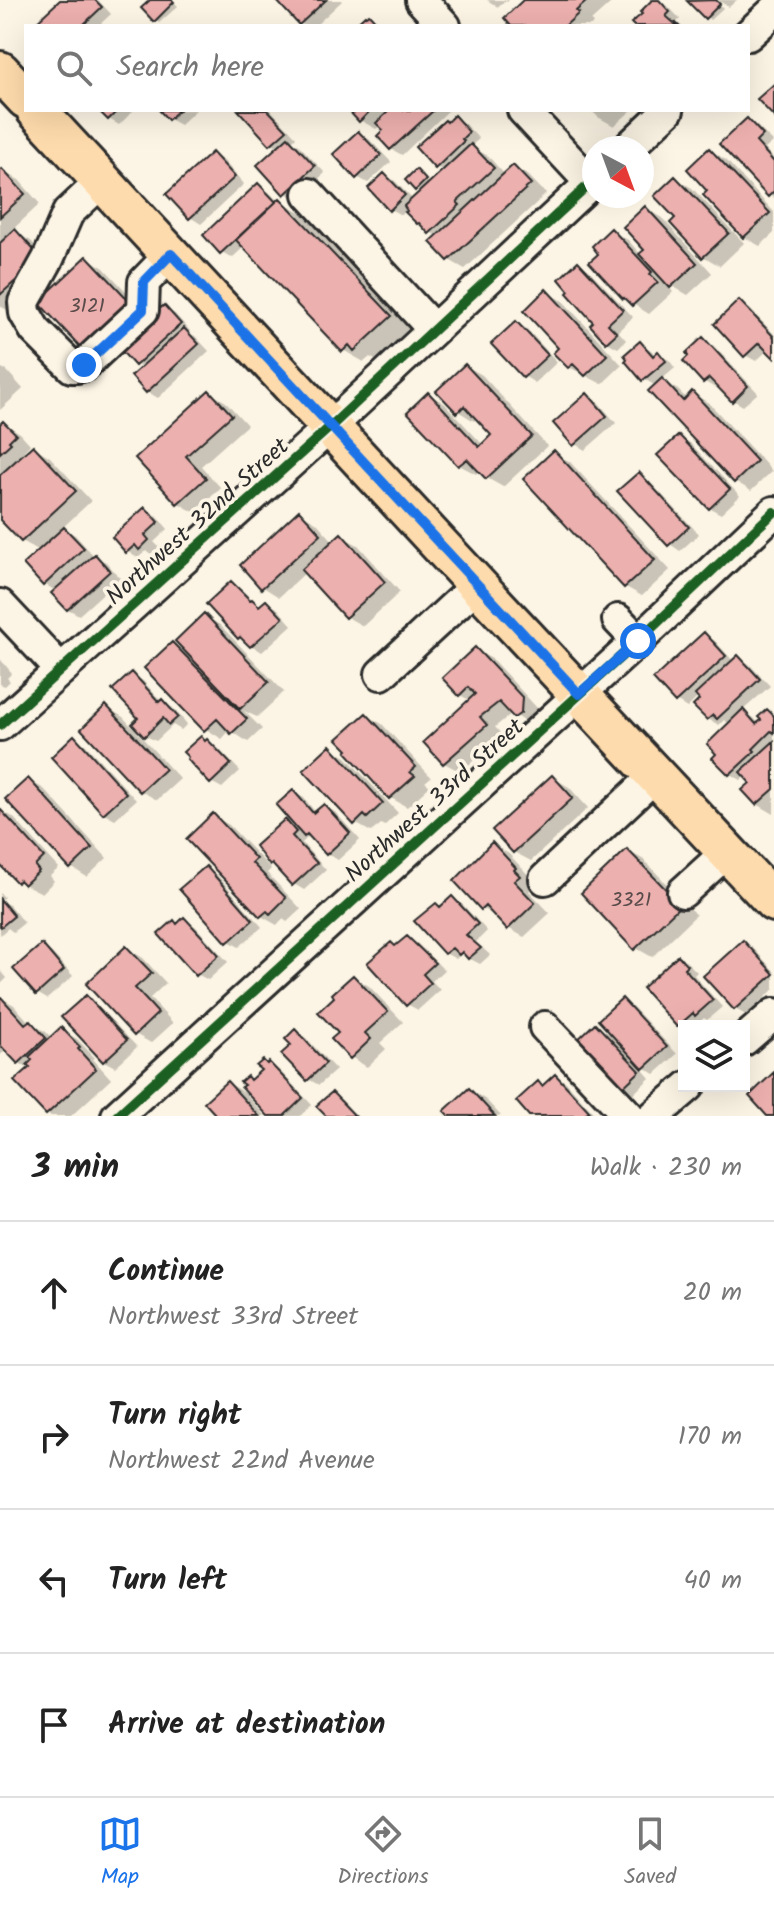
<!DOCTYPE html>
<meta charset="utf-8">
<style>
body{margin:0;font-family:Kalam,sans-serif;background:#f2f2f2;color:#222}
.controls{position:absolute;right:24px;bottom:24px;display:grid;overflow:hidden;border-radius:0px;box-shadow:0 8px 32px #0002}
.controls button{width:72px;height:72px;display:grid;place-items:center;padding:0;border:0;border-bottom:2px solid #e0e0e0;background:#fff;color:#222;font:40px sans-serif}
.compass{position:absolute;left:582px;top:136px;width:72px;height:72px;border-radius:50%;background:#fff;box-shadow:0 8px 32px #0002;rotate:139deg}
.stop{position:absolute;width:24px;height:24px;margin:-18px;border:6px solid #1a73e8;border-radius:50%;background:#fff}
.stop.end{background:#1a73e8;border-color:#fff;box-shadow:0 2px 8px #0008}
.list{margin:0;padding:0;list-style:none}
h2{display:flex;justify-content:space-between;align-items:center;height:104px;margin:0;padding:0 32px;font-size:34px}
h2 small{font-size:26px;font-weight:400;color:#767676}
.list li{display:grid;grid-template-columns:52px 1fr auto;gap:24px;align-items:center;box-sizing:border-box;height:144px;padding:0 32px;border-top:2px solid #e0e0e0}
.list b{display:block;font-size:30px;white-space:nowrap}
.list p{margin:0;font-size:26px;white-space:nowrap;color:#767676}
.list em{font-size:26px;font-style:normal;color:#767676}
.icon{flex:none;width:44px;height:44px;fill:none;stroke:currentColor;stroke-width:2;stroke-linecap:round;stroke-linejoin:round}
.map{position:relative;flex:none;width:774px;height:1116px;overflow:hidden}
.search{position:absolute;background:#fff;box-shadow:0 8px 32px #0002;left:24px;right:24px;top:24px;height:88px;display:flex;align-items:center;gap:20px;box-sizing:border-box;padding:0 28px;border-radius:0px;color:#767676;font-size:30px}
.sheet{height:680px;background:#fff}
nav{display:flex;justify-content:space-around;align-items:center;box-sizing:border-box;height:112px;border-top:2px solid #e0e0e0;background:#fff;font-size:22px;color:#767676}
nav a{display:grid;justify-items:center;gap:4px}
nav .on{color:#1a73e8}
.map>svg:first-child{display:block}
.shadow{fill:#0003}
.building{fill:#ecb0ae;stroke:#2b2b2b;stroke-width:2}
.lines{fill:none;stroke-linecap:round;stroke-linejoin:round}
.minor-casing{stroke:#2b2b2b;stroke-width:36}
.major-casing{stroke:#2b2b2b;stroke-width:44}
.minor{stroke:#fcf5e5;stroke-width:30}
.major{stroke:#fedbac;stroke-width:38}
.cycleway-casing{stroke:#fcf5e5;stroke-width:15}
.cycleway{stroke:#1b5e20;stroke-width:10}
.route{stroke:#1a73e8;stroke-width:10}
.labels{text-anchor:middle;stroke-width:7;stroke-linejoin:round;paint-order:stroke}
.number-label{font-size:20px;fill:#5b4c4c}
.street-label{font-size:24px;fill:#2b2b2b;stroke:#fcf5e5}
</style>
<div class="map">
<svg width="774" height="1116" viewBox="0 0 774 1116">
<rect width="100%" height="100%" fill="#fcf5e5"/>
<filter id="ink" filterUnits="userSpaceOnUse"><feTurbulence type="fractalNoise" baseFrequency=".0125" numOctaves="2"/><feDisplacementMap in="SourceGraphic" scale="16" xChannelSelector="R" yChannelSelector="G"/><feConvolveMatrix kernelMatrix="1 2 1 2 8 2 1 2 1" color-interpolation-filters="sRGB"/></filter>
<g filter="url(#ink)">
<path class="shadow" d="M63,0H98L111,14L98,26H38Z
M152,0H172L178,6L159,23L155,20Z
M279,0H343L315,26H305L300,23Z
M487,0H509L507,2L505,1L498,7Z
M526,0H608L611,3L591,21L593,23L591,26H514Z
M655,0L667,5L680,19L676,23L679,26H637Z
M690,0H716L723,8L710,20Z
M718,0H737L729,7Z
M101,110H134L119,125L109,119Z
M162,110H196L180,125L169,119Z
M241,110H271L296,137L292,141L299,145L325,173L296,199L286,193L279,147L272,143Z
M351,110H449L402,155L391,149L380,136L386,130L381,125L376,129L360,120Z
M591,110H632L614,126L598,117Z
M454,117L465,124L479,139L472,145L474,148L488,156L505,175L513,167L529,176L546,194L465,269L449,260L438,237L418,223L406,210L401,215L390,209L384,175L395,181L413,200L422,193L416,189L421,174L430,185L444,172L437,167L448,124Z
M748,120L758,127L773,142L765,149L774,159V198L770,195Z
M358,133L369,139L391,162L368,183L357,177Z
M710,150L726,160L774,212V233L760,246L744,237Z
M212,154L223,160L244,184L201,224L190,217Z
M2,171L19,180L40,204L12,230L31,241L56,268L9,311L0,306V173Z
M676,179L692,188L744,243L720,266L703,256L678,219Z
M259,186L269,192L279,202L281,201L302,213L411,329L377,361L370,357L364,362L343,350L245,246L232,258L222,252Z
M646,209L662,218L712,273L688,295L665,282L673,292L649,314L633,304L601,254L611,231L628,240L641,255L647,250Z
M88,258L104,268L152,319L164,308L175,314L190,331L188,333L195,336L209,351L158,398L148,392L134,377L143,368L136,364L120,347Z
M579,263L589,270L633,317L618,331L626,340L618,348L607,342Z
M547,292L563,301L622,365L602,384L569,367L561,348Z
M740,303L750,309L774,334V355L768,350L756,361L745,355Z
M516,323L527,329L557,362L535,383L524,376Z
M703,340L714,346L758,393L743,406L733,400L718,385L715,388L705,382L685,361Z
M641,344L651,350L656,356L658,354L669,360L675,368L661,380L678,390L687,399L693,394L709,403L772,471L751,491L735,481L656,386L644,379Z
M466,366L482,375L547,446L503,487L487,478L480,470L476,474L459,465L429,394L445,404L483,445L494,435L477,418L474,421L458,411Z
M0,367L7,371L23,389L0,410Z
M210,393L226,402L247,425L201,466L221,488L194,512L178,503L138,458Z
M587,396L598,402L616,423L585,450L575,444Z
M4,423L20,433L30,444L24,451L27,454L34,447L50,457L91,501L62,528L75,535L95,557L106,562L120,578L79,615L68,609L54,594L56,591L44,584L40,551L22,541L0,517V425Z
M679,437L690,443L740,496L721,514L710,508L660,455Z
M554,453L570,462L670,570L642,596L626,587L526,479Z
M639,474L649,481L699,534L680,551L670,544Z
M145,509L156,515L168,529L154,542L159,547L151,554L146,551L138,558L128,552L115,537Z
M300,513L316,522L334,542L341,536L358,545L400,592L363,626L347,617L306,572L279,597L263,587Z
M232,583L242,590L260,606L266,602L277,608L292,625L262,652L239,637Z
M204,616L220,625L284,692L257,717L244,711L262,729L248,742L230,730L222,739L206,729L173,644L188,653Z
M704,635L715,641L734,662L739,658L749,664L770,686L742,711L754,718L759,724L767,712L774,715V814L757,804L745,791L753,783L746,775L741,780L730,774V724L724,720L719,725L708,719L702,700L699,696L687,708L676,701Z
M475,650L492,659L537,708V722L532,726L512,713L495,727L502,735L461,772L444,763L471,701L460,695Z
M0,659L12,673L7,678L10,681L5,686L0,684Z
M132,675L143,681L161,701L173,708L187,724L181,730L173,725L156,741L136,731L180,779L157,800L141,791L106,707L123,717L132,727L141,718Z
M366,715L382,724L431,777L425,782L430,786L407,807L391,798L348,752Z
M74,738L85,744L136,800L115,819L104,813Z
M207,742L218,748L240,771L222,788L211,782Z
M330,748L346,757L398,813L384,826L381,824L371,832L355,823Z
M553,778L569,787L588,808L531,861L514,852Z
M28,780L44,789L107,858L87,877L71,867Z
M293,792L304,798L316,813L324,806L335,812L360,840L338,860L327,853L317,842L308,837L302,843L326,870L304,890L294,884L279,868L272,864L285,822L300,831Z
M0,810L13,817L59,868L50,876L54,881L42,893L18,881L0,862Z
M213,816L229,825L271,869L267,873L301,909L287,922L283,919L277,925L261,916Z
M493,845L509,854L531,878L529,880L535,886L529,891L550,913L524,937L508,928L499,918L483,909L457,881Z
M628,851L644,860L696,915L652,957L636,948Z
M206,869L217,875L262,927L239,947L229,941Z
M0,893L4,897L0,901L9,905L24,923L13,932L8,928L0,935Z
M452,899L463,905L487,931L476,942L490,955L480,964L461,954L456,959L445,953L442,909Z
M184,920L195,926L228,962L208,980L197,974L174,922L179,925Z
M407,938L418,944L444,970L432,981L440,990L418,1010L407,1004L397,947Z
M743,942L754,949L774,971V989L746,1015L735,1009Z
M42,946L52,953L73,976L47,999L37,993Z
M127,948L143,958L166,983L150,998L173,1023L151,1043L135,1034Z
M679,958L689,964L697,972L694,975L722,1007L707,1020L704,1018L695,1026H684V1028L678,1025Z
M0,970L7,978L0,985Z
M353,977L369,986L403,1022L380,1043L386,1049L367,1067L351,1057L341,1033Z
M0,997L14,1005L29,1022L46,1032L52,1038L61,1030L77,1039L95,1058L93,1059L111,1079L71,1116H51L48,1114L17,1081L30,1069L19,1063L7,1050L0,1055Z
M86,998L96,1004L137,1047L115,1067L104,1061Z
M623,1000L633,1007L677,1054L655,1074L638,1064L650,1078L628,1099L596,1026L613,1036Z
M296,1032L306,1038L336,1070L319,1085L308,1079L294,1045Z
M270,1064L280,1071L312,1105L300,1116H271L252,1081Z
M556,1076L566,1082L596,1116H532L544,1087Z
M228,1083L249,1095L247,1096L265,1116H216Z
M470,1090L486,1100L501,1116H451Z
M332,1094L342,1100L357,1116H329Z"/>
<path class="building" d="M60,0H95L102,7L82,26H36L34,24Z
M150,0H172L174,2L154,22L141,8Z
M276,0H326L299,25Z
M523,0H588L576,11L579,13L565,26H511L504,18Z
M652,0H659L670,12L666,16L675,24L676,23L679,26H634L631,23L642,14L640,12Z
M716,0L720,4L705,19L687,1Z
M369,14L379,25L378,26H353L365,15L366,16Z
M774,84V117L757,99Z
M98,110H118L108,120Z
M159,110H179L168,120Z
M238,110H268L287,130L270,145Z
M348,110H371L359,122Z
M390,110H434L390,150L377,136L383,130L376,123Z
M454,115L469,132L462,139L464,141L435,169L415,147L445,120L447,122Z
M747,118L763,135L756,142L774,162V191L768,197L719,144Z
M358,131L381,155L356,179L333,154Z
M288,137L315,166L284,195L257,165Z
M471,144L494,168L457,202L460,205L429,234L419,223L417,224L405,212L407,211L404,206Z
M709,148L770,213L743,238L703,195L707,191L687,169Z
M212,152L235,177L189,219L166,194Z
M513,165L531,184L448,261L430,242Z
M2,169L25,194L0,217V171Z
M416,169L426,180L415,191L405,180Z
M384,173L405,195L389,211L368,188Z
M675,176L729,233L702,258L670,223L675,218L654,196Z
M258,183L276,202L220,254L203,235Z
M280,198L392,316L354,351L349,345L342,352L236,240Z
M645,206L697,263L670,288L639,254L644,250L623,227Z
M611,228L652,272L650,274L658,282L632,306L624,298L623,299L589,262L598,254L592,246Z
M15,229L41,258L0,295V243Z
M87,256L136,308L87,354L38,302Z
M578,261L623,310L608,324L617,333L606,343L590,325L593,322L567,293L569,291L559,279Z
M546,289L607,355L585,376L573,364L568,368L553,353L558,348L524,311Z
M739,300L774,337V358L759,343L744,357L714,324Z
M164,305L181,324L135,366L118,347Z
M516,321L548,355L523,378L491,344Z
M184,328L199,344L146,393L131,376Z
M703,337L748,386L732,402L709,378L703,383L683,361L688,356L686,353Z
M640,341L653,356L658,351L666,361L642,381L625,361L627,359L624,355Z
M465,364L532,436L486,479L467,459L458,466L407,412L428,392L479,447L491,435L464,406L457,413L436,391Z
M662,378L683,401L692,391L757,461L734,483L648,391Z
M209,390L232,415L186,456L206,478L177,504L135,458Z
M587,393L607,416L573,446L553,423Z
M3,421L16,434L9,441L11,443L0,453V424Z
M679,435L730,489L709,509L657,455Z
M33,445L76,491L21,542L0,520V475Z
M554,450L655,560L624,588L523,479Z
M639,472L689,527L668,546L617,491Z
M145,507L159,522L145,535L149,540L139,550L135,545L126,553L112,537Z
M299,510L321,534L261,589L240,565Z
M64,527L84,548L43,586L23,564Z
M341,533L385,582L345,618L301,570Z
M95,554L110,571L67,610L51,593Z
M231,581L250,600L252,599L259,606L266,600L283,618L250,647L240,637L238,639L206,604Z
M204,613L269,682L240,709L175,641Z
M704,632L726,656L675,703L653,679Z
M172,642L247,719L231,734L217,719L204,731L144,668Z
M475,647L522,697L521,713L514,718L499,702L480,717L487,725L443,764L423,742L475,694L468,687L459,696L442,678Z
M738,655L760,679L717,719L713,715L707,720L693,706L699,700L695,695Z
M132,672L159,702L162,699L178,717L169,725L163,718L144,737L132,724L138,718L112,690Z
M106,705L165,769L140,792L81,729Z
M743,709L756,724L761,720L758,717L767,709L774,716V733L771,731L753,749L755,751L729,775L712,758L716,754L707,744Z
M366,713L416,767L410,772L415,776L389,799L346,752L348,750L337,739Z
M74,735L126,793L103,814L51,757Z
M201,736L205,741L207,739L231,764L210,784L187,759L188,757L183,752Z
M774,741V789L756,805L742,790L750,783L740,772Z
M330,745L383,803L367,818L364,815L354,825L303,770Z
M552,775L573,798L513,853L492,830Z
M28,778L92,848L70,869L5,799Z
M293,790L313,813L324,804L350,833L326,855L307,834L304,837L276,805Z
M0,809L44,857L35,866L39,871L24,885L19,880L17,883L0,865Z
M213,813L256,859L252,863L286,898L270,914L267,911L260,917L186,839Z
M285,819L296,832L292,836L317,863L292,886L272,864L270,866L255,846Z
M492,842L516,868L514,870L520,876L514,881L535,903L507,930L485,906L481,910L454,881Z
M627,849L681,905L634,950L581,893Z
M206,866L253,920L227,943L179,889Z
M452,896L478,924L466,935L481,948L468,959L462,952L459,955L452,948L444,954L414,921L436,903L440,907Z
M0,899L14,916L1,927L0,926Z
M184,917L219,955L196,976L158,934L174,920L177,924Z
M407,936L435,963L423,974L431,983L406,1006L367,963L391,942L395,946Z
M743,940L774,974L734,1010L703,976Z
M42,944L64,970L36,995L13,969Z
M126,946L152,973L135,988L158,1013L134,1036L86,984Z
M678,955L687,965L684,968L713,1000L695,1016L693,1013L677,1027L642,988Z
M353,975L388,1012L365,1033L371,1039L350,1059L331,1039L338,1033L318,1012L334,997L332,994Z
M86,995L127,1040L103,1062L61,1017Z
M0,996L25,1024L30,1020L46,1038L18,1064L0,1045Z
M622,998L667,1047L643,1069L598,1020Z
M595,1023L640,1071L616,1094L571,1046Z
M61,1027L80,1047L78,1049L96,1069L46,1115L14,1081L30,1067L27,1065L32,1060L29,1057Z
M295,1029L326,1063L307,1081L281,1054L291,1045L285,1039Z
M263,1060L267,1064L269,1062L303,1098L284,1116H268L241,1087L244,1085L240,1082L247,1076L250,1080L261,1070L256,1066Z
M774,1072V1116H767L749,1096Z
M555,1074L589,1111L584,1116H529L516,1101L538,1081L542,1086Z
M227,1081L259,1116H214L215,1114L204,1102Z
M469,1088L495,1116H449L444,1111Z
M332,1092L355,1116H326L316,1106Z"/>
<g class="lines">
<g class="minor-casing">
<path id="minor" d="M421,0L445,26
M748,35L774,11
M523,110L591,183
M628,148L668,110
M102,181L68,213L48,259L24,302L25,313L35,330L72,367H77L84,365L143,310L144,282L171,254
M309,194L433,329
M0,605L61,670
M618,620L638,641
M381,674L477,585
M0,725L330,427L594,180
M545,879L656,775
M683,892L728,851
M545,1027L629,1116
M744,1040L774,1014
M117,1116L638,641L774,512
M654,1116L689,1086"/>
</g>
<g class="major-casing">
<path id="major" d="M0,71L26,99
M36,110L477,585L774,902"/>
</g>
<use href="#minor" class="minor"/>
<use href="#major" class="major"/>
<g class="cycleway-casing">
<path id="cycleway" d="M0,725L330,427L594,180
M117,1116L638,641L774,512"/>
</g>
<use href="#cycleway" class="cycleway"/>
</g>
</g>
<g class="lines" filter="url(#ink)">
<path class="route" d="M84,365L143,310L144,282L171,254L579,694L638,641"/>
</g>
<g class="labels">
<g class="number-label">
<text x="87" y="312">3121</text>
<text x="631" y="906">3321</text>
</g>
<g class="street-label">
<text transform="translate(197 521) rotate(-42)" y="8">Northwest 32nd Street</text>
<text transform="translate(434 800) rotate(-42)" y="8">Northwest 33rd Street</text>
</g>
</g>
</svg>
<div class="controls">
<button><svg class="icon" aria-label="layers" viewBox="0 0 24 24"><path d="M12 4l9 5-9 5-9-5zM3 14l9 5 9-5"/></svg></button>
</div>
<svg class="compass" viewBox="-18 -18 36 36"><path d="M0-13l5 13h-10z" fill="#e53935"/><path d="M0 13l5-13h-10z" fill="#767676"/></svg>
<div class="stop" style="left:638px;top:641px"></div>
<div class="stop end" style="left:84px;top:365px"></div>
<div class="search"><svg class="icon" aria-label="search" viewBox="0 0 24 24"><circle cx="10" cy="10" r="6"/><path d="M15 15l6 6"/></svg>Search here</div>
</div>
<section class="sheet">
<h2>3 min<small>Walk · 230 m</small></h2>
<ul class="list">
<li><svg class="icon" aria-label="ahead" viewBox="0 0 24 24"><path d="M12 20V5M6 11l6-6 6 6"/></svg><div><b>Continue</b><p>Northwest 33rd Street</p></div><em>20 m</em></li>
<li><svg class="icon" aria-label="right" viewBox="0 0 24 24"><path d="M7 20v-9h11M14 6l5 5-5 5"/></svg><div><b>Turn right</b><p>Northwest 22nd Avenue</p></div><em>170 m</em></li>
<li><svg class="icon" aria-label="left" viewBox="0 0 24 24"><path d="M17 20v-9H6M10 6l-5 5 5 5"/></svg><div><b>Turn left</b></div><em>40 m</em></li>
<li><svg class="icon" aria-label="arrive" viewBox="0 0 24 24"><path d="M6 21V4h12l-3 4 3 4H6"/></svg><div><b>Arrive at destination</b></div></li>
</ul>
</section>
<nav>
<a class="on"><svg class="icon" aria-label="map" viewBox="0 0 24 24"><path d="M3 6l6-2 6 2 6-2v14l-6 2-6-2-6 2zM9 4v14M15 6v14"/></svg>Map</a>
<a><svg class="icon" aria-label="directions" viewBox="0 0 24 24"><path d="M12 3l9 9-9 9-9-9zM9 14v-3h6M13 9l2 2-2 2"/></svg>Directions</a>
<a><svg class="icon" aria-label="saved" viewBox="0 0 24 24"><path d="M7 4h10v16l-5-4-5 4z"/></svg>Saved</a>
</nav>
